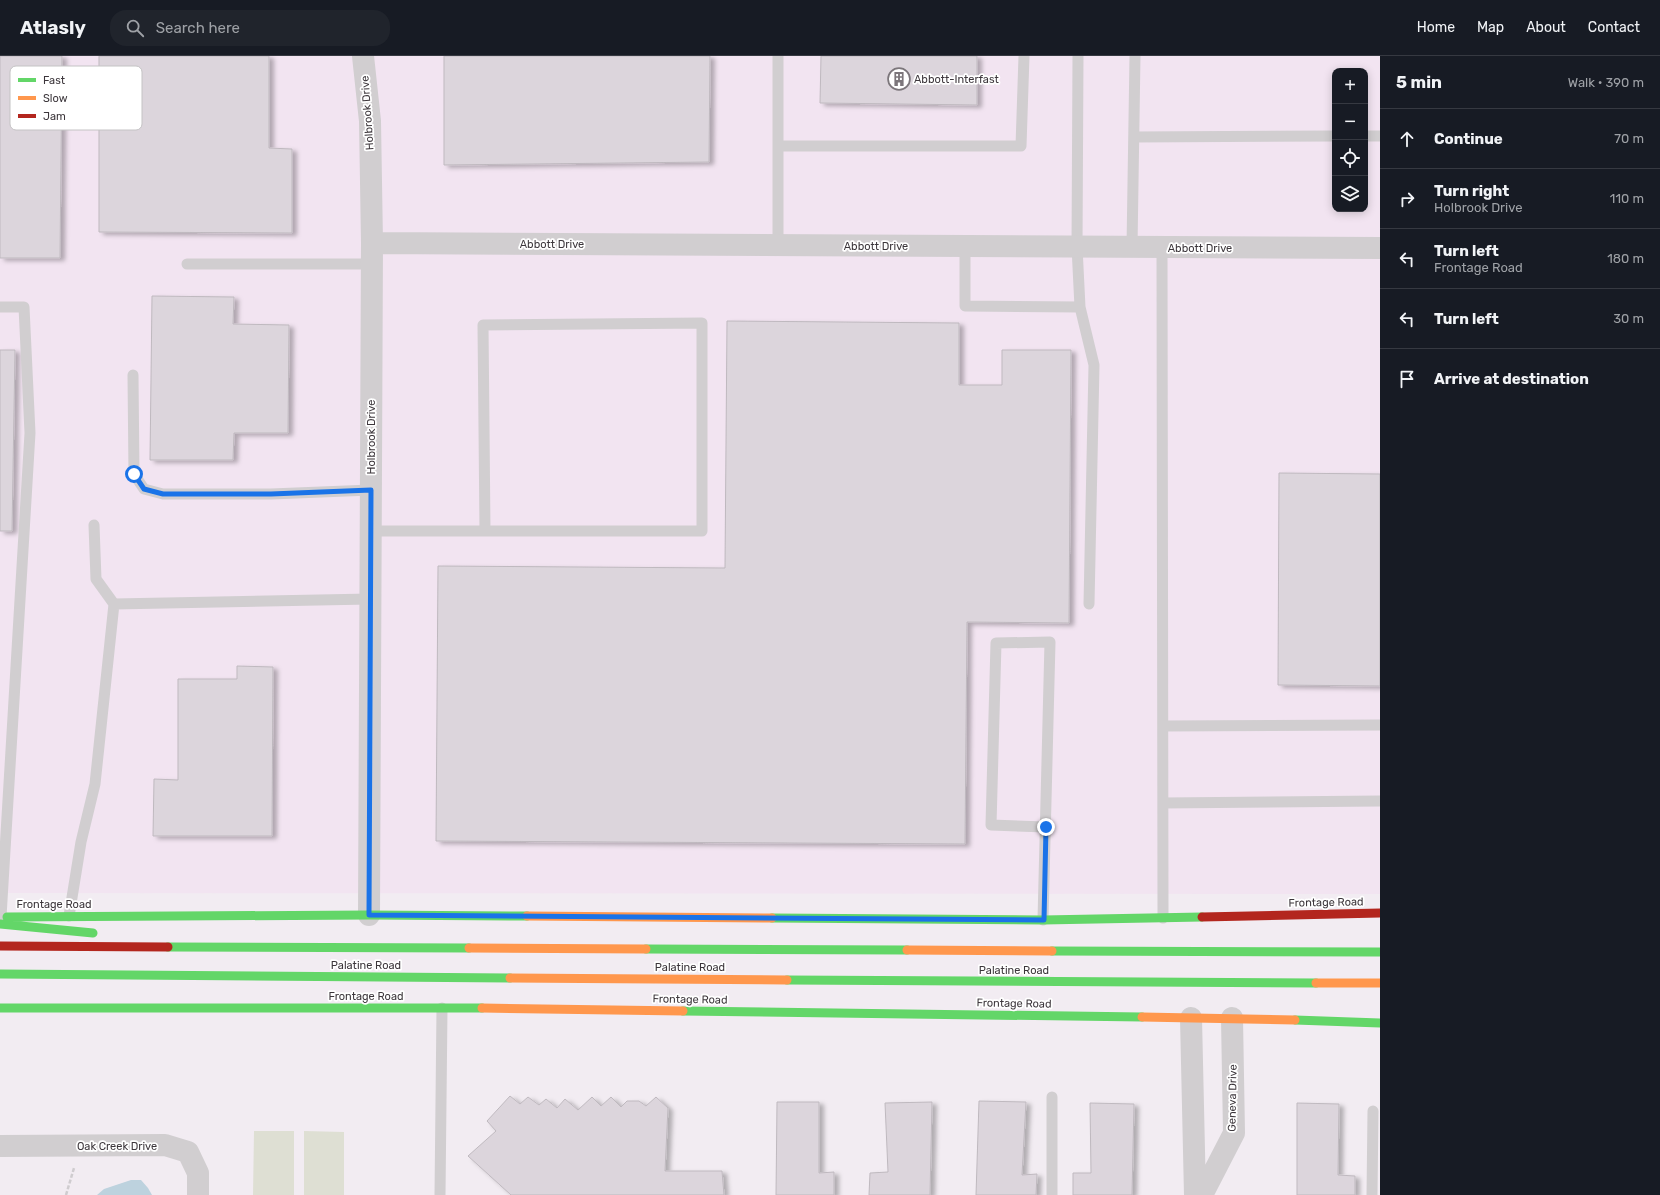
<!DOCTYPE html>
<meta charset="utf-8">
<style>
body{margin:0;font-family:Rubik,sans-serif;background:#20242c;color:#f1f3f6}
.controls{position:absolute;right:12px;top:12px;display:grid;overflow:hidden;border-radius:8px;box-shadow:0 2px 10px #0003}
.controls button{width:36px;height:36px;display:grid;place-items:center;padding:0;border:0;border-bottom:1px solid #363941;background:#171b24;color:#f1f3f6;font:20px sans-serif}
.stop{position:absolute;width:12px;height:12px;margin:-9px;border:3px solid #1a73e8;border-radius:50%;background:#fff}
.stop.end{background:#1a73e8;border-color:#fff;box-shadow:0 1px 4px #0008}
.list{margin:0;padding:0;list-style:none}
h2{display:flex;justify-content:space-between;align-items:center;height:52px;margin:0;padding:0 16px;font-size:17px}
h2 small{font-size:13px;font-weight:400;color:#9ea1a6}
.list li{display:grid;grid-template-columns:26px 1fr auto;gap:12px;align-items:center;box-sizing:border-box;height:60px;padding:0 16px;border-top:1px solid #363941}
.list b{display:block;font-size:15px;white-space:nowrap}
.list p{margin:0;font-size:13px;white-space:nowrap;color:#9ea1a6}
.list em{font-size:13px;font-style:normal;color:#9ea1a6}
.icon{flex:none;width:22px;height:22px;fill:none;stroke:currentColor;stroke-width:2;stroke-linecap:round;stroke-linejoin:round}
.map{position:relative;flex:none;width:1380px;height:1139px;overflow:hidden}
header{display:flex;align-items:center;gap:24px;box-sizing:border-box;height:56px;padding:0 20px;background:#171b24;border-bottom:1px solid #363941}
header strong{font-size:19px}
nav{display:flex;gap:22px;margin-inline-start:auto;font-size:14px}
.search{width:280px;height:36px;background:#20242c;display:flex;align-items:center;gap:10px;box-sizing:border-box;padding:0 14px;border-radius:16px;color:#9ea1a6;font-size:15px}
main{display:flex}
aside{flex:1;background:#171b24}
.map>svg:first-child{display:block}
.built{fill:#f2e4f1;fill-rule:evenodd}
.green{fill:#dedfd3}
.water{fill:#bdd2de}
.building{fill:#dcd5dc;stroke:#bfb9bf;filter:url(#shadow)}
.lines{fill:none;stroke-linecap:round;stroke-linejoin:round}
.path{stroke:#cfcccf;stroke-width:2.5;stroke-dasharray:4 2;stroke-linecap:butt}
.lane{stroke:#d1ced0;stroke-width:11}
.street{stroke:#d1ced0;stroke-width:22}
.fast{stroke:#63d668;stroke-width:9}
.slow{stroke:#ff974d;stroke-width:9}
.jam{stroke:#b3261e;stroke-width:9}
.route{stroke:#1a73e8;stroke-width:5}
.labels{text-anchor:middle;stroke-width:3.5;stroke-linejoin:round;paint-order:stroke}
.poi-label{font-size:11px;fill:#3c363b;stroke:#fff;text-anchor:start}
.street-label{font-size:11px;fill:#3c363b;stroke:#fff}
.key{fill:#fff;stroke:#c4c3c4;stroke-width:1}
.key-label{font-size:11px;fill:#3c363b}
</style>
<header>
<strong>Atlasly</strong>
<div class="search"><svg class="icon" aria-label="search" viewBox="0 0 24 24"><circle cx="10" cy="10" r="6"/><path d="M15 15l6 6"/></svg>Search here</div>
<nav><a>Home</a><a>Map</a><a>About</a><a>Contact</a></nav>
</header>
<main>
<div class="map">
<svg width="1380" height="1139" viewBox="0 0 1380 1139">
<defs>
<filter id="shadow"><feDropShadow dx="4.5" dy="2.5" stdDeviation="2" flood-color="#0004"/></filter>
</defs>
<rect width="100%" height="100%" fill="#f2ecf2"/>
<path class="built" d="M0,0H1380V838L0,837ZM1335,15H1365V153H1335Z"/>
<path class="green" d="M254,1075H294V1139H253Z
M304,1075L344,1076V1139H304Z"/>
<path class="water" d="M131,1124H141L148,1132L152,1139H97L104,1133Z"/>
<path class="building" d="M0,0H62L60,202H0Z
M99,0H269V92L292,93V177L99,176Z
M444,0H710L709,106L444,109Z
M821,0H977V49L820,47Z
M152,240L234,241L233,268L289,269L288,377H234L233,404H150Z
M727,265L959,267V329H1002V294H1071L1069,567L967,566L965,788L436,785L438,510L725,512Z
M0,294H15L12,475H0Z
M1279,417L1380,418V630L1278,629Z
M237,610L273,611L272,780H153L154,723L178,724V623H237Z
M510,1040L520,1048L528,1041L539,1049L546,1043L557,1052L565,1043L578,1054L592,1041L601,1050L611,1041L621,1051L627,1045H639L646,1050L656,1041L668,1052L665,1115H722L724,1139H511L468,1100L496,1075L487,1065Z
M979,1045L1026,1046L1022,1119L1037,1118L1036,1139H976Z
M777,1046H819V1117L834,1116V1139H776Z
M932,1046L930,1139H869L870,1117L888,1116L885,1047Z
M1090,1047L1134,1048L1132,1139H1073V1117H1091Z
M1297,1047L1339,1048L1338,1119L1355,1120V1139H1297Z"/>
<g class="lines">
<path class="path" d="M66,1139L74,1112"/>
<path class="lane" d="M778,0V189
M1365,80H1380
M1134,81L1335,80
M778,90H1021L1024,0
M965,190V250L1080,251L1077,191L1078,0
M1132,191L1135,0
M1162,191L1163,862
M187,208H371
M0,251H24L30,377L1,861
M1080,251L1094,309L1089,548
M133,319L134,418L144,433L163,438H271L371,434
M94,469L96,523L114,548
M370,475H702V267L483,269L485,475
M1163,670L1380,669
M1163,747L1380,745
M69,860L81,786L95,728L114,548L370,543
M1043,864L1050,586L996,587L991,769L1046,771
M1052,1041V1139
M440,1139L442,952
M1372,1139L1373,1055"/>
<path class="street" d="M363,0L370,65L372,187L369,859
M372,187L1380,192
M1191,962L1195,1139
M0,1090L165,1089L188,1096L198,1117V1139
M1202,1139L1234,1077L1232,962"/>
<path class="fast" d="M7,861L369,859L527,860
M772,862L1043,864L1202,861
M0,868L93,877
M168,891L469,892
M646,893L907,894
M1052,895L1380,896
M0,918L510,922
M787,924L1316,927
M0,952H482
M683,955L1142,961
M1295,964L1380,967"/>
<path class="slow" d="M527,860L772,862
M469,892L646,893
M907,894L1052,895
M510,922L787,924
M1316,927H1380
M482,952L683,955
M1142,961L1295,964"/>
<path class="jam" d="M1202,861L1380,857
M0,890L168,891"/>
</g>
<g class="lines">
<path class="route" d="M134,418L144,433L163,438H271L371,434L369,859L1044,864L1046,771"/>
</g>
<defs>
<g id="building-ring" transform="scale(1.15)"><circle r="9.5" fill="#fff" stroke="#7c767b" stroke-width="1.5"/><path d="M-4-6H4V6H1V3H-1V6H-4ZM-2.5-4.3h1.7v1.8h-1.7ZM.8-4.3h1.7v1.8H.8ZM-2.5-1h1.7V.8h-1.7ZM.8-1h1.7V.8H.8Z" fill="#7c767b"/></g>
</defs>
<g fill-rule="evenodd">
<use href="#building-ring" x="899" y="23"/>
</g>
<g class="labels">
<g class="poi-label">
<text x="914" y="27">Abbott-Interfast</text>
</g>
<g class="street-label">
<text transform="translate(367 57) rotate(-94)" y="4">Holbrook Drive</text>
<text x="552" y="192">Abbott Drive</text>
<text x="876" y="194">Abbott Drive</text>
<text x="1200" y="196">Abbott Drive</text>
<text transform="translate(371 381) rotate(-90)" y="4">Holbrook Drive</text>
<text transform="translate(1326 846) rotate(-1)" y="4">Frontage Road</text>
<text x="54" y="852">Frontage Road</text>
<text x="366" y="913">Palatine Road</text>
<text x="690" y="915">Palatine Road</text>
<text x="1014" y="918">Palatine Road</text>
<text x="366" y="944">Frontage Road</text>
<text transform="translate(690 943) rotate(1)" y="4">Frontage Road</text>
<text transform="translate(1014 947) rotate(1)" y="4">Frontage Road</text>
<text transform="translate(1232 1042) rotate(-89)" y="4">Geneva Drive</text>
<text x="117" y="1094">Oak Creek Drive</text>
</g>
</g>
<rect x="10" y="10" width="132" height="64" rx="6" class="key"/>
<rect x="18" y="22" width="18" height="4" fill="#63d668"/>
<rect x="18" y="40" width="18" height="4" fill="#ff974d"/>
<rect x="18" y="58" width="18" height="4" fill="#b3261e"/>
<g class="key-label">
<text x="43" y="28">Fast</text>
<text x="43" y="46">Slow</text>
<text x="43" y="64">Jam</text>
</g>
</svg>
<div class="controls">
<button>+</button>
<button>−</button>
<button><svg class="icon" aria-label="locate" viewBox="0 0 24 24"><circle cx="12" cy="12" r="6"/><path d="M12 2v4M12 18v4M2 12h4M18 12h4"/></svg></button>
<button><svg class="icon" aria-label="layers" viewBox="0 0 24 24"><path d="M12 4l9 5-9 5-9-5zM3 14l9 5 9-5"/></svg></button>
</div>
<div class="stop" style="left:134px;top:418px"></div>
<div class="stop end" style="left:1046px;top:771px"></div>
</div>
<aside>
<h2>5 min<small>Walk · 390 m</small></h2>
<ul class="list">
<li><svg class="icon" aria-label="ahead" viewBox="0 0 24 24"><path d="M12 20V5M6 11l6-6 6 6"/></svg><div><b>Continue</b></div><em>70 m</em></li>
<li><svg class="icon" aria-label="right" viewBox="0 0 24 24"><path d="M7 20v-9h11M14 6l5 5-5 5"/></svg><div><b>Turn right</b><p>Holbrook Drive</p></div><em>110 m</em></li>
<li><svg class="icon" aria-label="left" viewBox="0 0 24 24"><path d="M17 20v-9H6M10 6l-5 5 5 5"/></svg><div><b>Turn left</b><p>Frontage Road</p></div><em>180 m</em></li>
<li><svg class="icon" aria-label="left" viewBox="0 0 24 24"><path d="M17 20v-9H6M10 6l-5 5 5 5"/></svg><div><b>Turn left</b></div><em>30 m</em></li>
<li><svg class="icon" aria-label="arrive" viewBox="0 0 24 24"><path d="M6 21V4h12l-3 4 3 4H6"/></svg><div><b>Arrive at destination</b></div></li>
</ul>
</aside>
</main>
